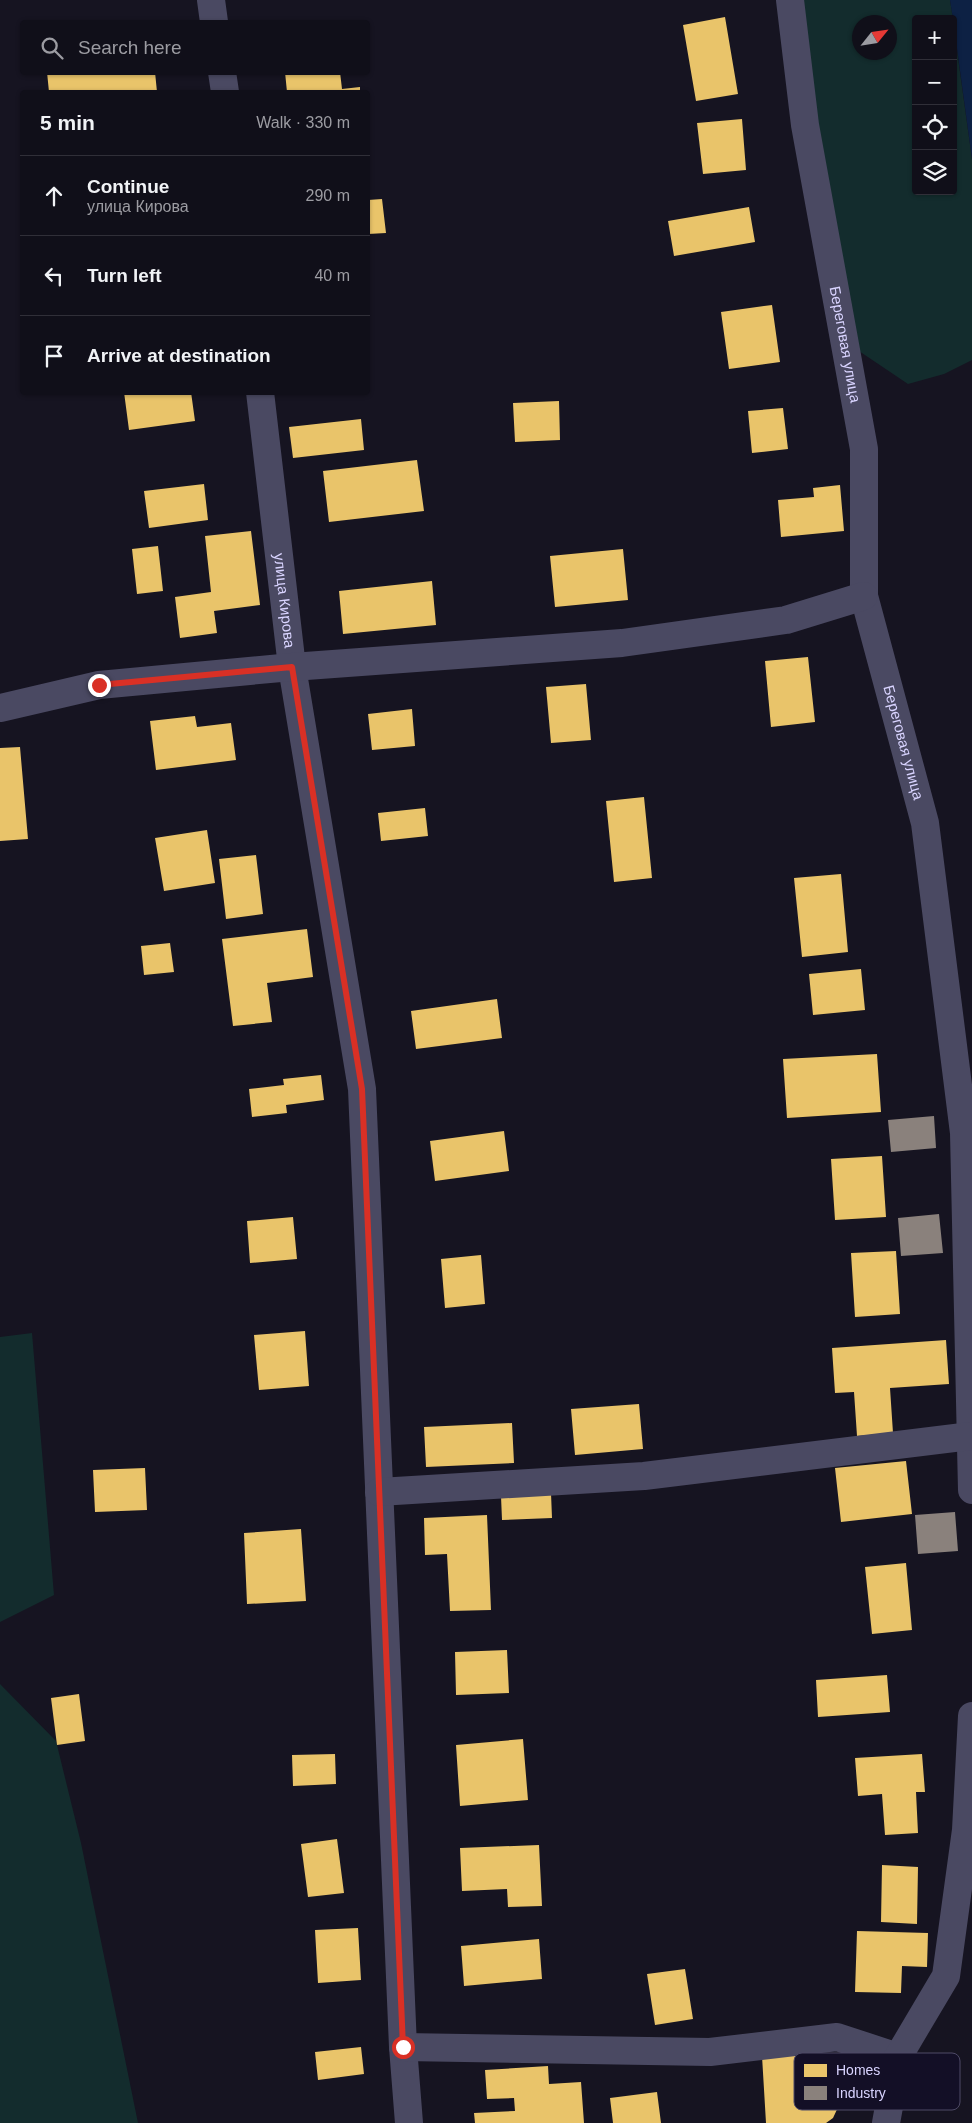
<!DOCTYPE html>
<meta charset="utf-8">
<style>
body{margin:0;font-family:Helvetica,sans-serif;background:#191822;color:#f1f3f6}
.controls{position:absolute;right:15px;top:15px;display:grid;overflow:hidden;border-radius:5px;box-shadow:0 1px 4px #0004}
.controls button{width:45px;height:45px;display:grid;place-items:center;padding:0;border:0;border-bottom:1px solid #302f38;background:#100f19;color:#f1f3f6;font:25px sans-serif}
.compass{position:absolute;left:852px;top:15px;width:45px;height:45px;border-radius:50%;background:#100f19;box-shadow:0 1px 4px #0004;rotate:60deg}
.stop{position:absolute;width:15px;height:15px;margin:-11px;border:4px solid #d93025;border-radius:50%;background:#fff}
.stop.end{background:#d93025;border-color:#fff;box-shadow:0 1px 5px #0008}
.list{margin:0;padding:0;list-style:none}
h2{display:flex;justify-content:space-between;align-items:center;height:65px;margin:0;padding:0 20px;font-size:21px}
h2 small{font-size:16px;font-weight:400;color:#9c9ca2}
.list li{display:grid;grid-template-columns:32px 1fr auto;gap:15px;align-items:center;box-sizing:border-box;height:80px;padding:0 20px;border-top:1px solid #302f38}
.list b{display:block;font-size:19px;white-space:nowrap}
.list p{margin:0;font-size:16px;white-space:nowrap;color:#9c9ca2}
.list em{font-size:16px;font-style:normal;color:#9c9ca2}
.icon{flex:none;width:28px;height:28px;fill:none;stroke:currentColor;stroke-width:2;stroke-linecap:round;stroke-linejoin:round}
.map{position:relative;flex:none;width:972px;height:2123px;overflow:hidden}
.search{position:absolute;background:#100f19;box-shadow:0 1px 4px #0004;left:20px;top:20px;width:350px;height:55px;display:flex;align-items:center;gap:12px;box-sizing:border-box;padding:0 18px;border-radius:5px;color:#9c9ca2;font-size:19px}
.panel{position:absolute;background:#100f19;box-shadow:0 1px 4px #0004;left:20px;top:90px;width:350px;height:305px;border-radius:5px}
.map>svg:first-child{display:block}
.green{fill:#132c2d;fill-rule:evenodd}
.water{fill:#0d2144}
.homes{fill:#e9c46a}
.industry{fill:#8a817c}
.lines{fill:none;stroke-linecap:round;stroke-linejoin:round}
.minor{stroke:#4a4962;stroke-width:28}
.route{stroke:#d93025;stroke-width:6}
.labels{text-anchor:middle;stroke-width:5;stroke-linejoin:round;paint-order:stroke}
.street-label{font-size:15px;fill:#d9d4ff;stroke:#130f26}
.key{fill:#130f26;stroke:#4e4a67;stroke-width:1}
.key-label{font-size:14px;fill:#d9d4ff}
</style>
<div class="map">
<svg width="972" height="2123" viewBox="0 0 972 2123">
<rect width="100%" height="100%" fill="#161421"/>
<path class="green" d="M802,0H950L953,19H916V191H953V22L972,159V360L944,374L908,384L856,349L819,141ZM860,22H890V52H860Z
M32,1333L54,1595L0,1622V1337Z
M0,1684L56,1741L81,1843L138,2123H0Z"/>
<path class="water" d="M950,0H972V159L953,19Z"/>
<path class="homes" d="M725,17L738,94L696,101L683,25Z
M47,72H155L157,92H49Z
M285,72H340L342,89L360,87V92H287Z
M742,119L746,170L703,174L697,123Z
M382,199L386,233L368,234V200Z
M749,207L755,242L674,256L668,221Z
M772,305L780,362L729,369L721,312Z
M124,392H191L195,421L129,430Z
M559,401L560,440L515,442L513,403Z
M783,408L788,449L752,453L748,411Z
M361,419L364,450L293,458L289,427Z
M417,460L424,511L329,522L323,471Z
M204,484L208,520L149,528L144,491Z
M840,485L844,531L781,537L778,500L814,497L813,488Z
M251,531L260,605L214,611L217,633L180,638L175,597L211,592L205,536Z
M158,546L163,591L137,594L132,549Z
M623,549L628,600L555,607L550,556Z
M432,581L436,625L343,634L339,591Z
M808,657L815,722L771,727L765,661Z
M586,684L591,740L551,743L546,687Z
M412,709L415,746L372,750L368,714Z
M195,716L197,727L231,723L236,760L156,770L150,721Z
M20,747L28,839L0,841V748Z
M644,797L652,878L614,882L606,801Z
M425,808L428,836L381,841L378,813Z
M207,830L215,883L164,891L155,838Z
M256,855L263,914L226,919L219,859Z
M841,874L848,952L802,957L794,878Z
M307,929L313,977L267,983L272,1022L233,1026L222,939Z
M170,943L174,972L144,975L141,946Z
M861,969L865,1010L813,1015L809,974Z
M497,999L502,1038L416,1049L411,1011Z
M877,1054L881,1112L787,1118L783,1059Z
M321,1075L324,1100L286,1105L287,1113L252,1117L249,1089L284,1085L283,1079Z
M504,1131L509,1171L435,1181L430,1141Z
M882,1156L886,1217L835,1220L831,1159Z
M293,1217L297,1259L250,1263L247,1221Z
M896,1251L900,1314L855,1317L851,1253Z
M481,1255L485,1304L445,1308L441,1259Z
M305,1331L309,1386L259,1390L254,1335Z
M946,1340L949,1384L890,1388L893,1433L857,1436L854,1392L835,1393L832,1348Z
M639,1404L643,1449L575,1455L571,1409Z
M512,1423L514,1463L426,1467L424,1427Z
M906,1461L912,1514L841,1522L835,1468Z
M145,1468L147,1510L95,1512L93,1470Z
M551,1493L552,1518L502,1520L501,1496Z
M487,1515L491,1610L450,1611L447,1554L425,1555L424,1518Z
M301,1529L306,1601L247,1604L244,1533Z
M906,1563L912,1630L872,1634L865,1567Z
M507,1650L509,1693L456,1695L455,1652Z
M887,1675L890,1712L818,1717L816,1680Z
M79,1694L85,1741L57,1745L51,1698Z
M523,1739L528,1800L460,1806L456,1745Z
M335,1754L336,1784L293,1786L292,1755Z
M922,1754L925,1792H916L918,1833L885,1835L882,1794L858,1796L855,1758Z
M337,1839L344,1893L308,1897L301,1844Z
M539,1845L542,1906L508,1907L507,1889L462,1891L460,1848Z
M882,1865L918,1867L917,1924L881,1922Z
M358,1928L361,1980L318,1983L315,1930Z
M857,1931L928,1933L927,1967L902,1966L901,1993L855,1992Z
M539,1939L542,1979L464,1986L461,1946Z
M685,1969L693,2019L655,2025L647,1974Z
M361,2047L364,2074L318,2080L315,2052Z
M823,2053L824,2077L831,2081L840,2095V2103L833,2118L826,2123H766L762,2056Z
M548,2066L549,2084L581,2082L584,2123H475L474,2113L515,2111L514,2098L487,2099L485,2070Z
M657,2092L661,2123H613L610,2098Z"/>
<path class="industry" d="M934,1116L936,1148L891,1152L888,1120Z
M939,1214L943,1253L901,1256L898,1218Z
M955,1512L958,1551L918,1554L915,1515Z"/>
<g class="lines">
<g class="minor">
<path d="M211,0L214,22"/>
<path id="s1" d="M790,0L805,125L864,449V596L925,823L964,1133L972,1490"/>
<path d="M222,72L225,92"/>
<path id="s2" d="M260,392L292,667L362,1089L403,2047L409,2123"/>
<path d="M0,708L99,685L292,667L622,643L786,620L864,596"/>
<path d="M379,1492L644,1476L971,1436"/>
<path d="M403,2047L710,2052L837,2037L898,2057"/>
<path d="M886,2123L898,2057L946,1976L966,1830L972,1716"/>
</g>
</g>
<g class="lines">
<path class="route" d="M99,685L292,667L362,1089L403,2047"/>
</g>
<g class="labels">
<g class="street-label">
<text dy="5" stroke="none"><textPath href="#s1" startOffset="349">Береговая улица</textPath></text>
<text dy="5" stroke="none"><textPath href="#s2" startOffset="210">улица Кирова</textPath></text>
<text dy="5" stroke="none"><textPath href="#s1" startOffset="754">Береговая улица</textPath></text>
</g>
</g>
<rect x="794" y="2053" width="166" height="57" rx="8" class="key"/>
<rect x="804" y="2064" width="23" height="13" fill="#e9c46a"/>
<rect x="804" y="2086" width="23" height="14" fill="#8a817c"/>
<g class="key-label">
<text x="836" y="2075">Homes</text>
<text x="836" y="2098">Industry</text>
</g>
</svg>
<div class="controls">
<button>+</button>
<button>−</button>
<button><svg class="icon" aria-label="locate" viewBox="0 0 24 24"><circle cx="12" cy="12" r="6"/><path d="M12 2v4M12 18v4M2 12h4M18 12h4"/></svg></button>
<button><svg class="icon" aria-label="layers" viewBox="0 0 24 24"><path d="M12 4l9 5-9 5-9-5zM3 14l9 5 9-5"/></svg></button>
</div>
<svg class="compass" viewBox="-18 -18 36 36"><path d="M0-13l5 13h-10z" fill="#e53935"/><path d="M0 13l5-13h-10z" fill="#9c9ca2"/></svg>
<div class="stop" style="left:403px;top:2047px"></div>
<div class="stop end" style="left:99px;top:685px"></div>
<div class="search"><svg class="icon" aria-label="search" viewBox="0 0 24 24"><circle cx="10" cy="10" r="6"/><path d="M15 15l6 6"/></svg>Search here</div>
<section class="panel">
<h2>5 min<small>Walk · 330 m</small></h2>
<ul class="list">
<li><svg class="icon" aria-label="ahead" viewBox="0 0 24 24"><path d="M12 20V5M6 11l6-6 6 6"/></svg><div><b>Continue</b><p>улица Кирова</p></div><em>290 m</em></li>
<li><svg class="icon" aria-label="left" viewBox="0 0 24 24"><path d="M17 20v-9H6M10 6l-5 5 5 5"/></svg><div><b>Turn left</b></div><em>40 m</em></li>
<li><svg class="icon" aria-label="arrive" viewBox="0 0 24 24"><path d="M6 21V4h12l-3 4 3 4H6"/></svg><div><b>Arrive at destination</b></div></li>
</ul>
</section>
</div>
